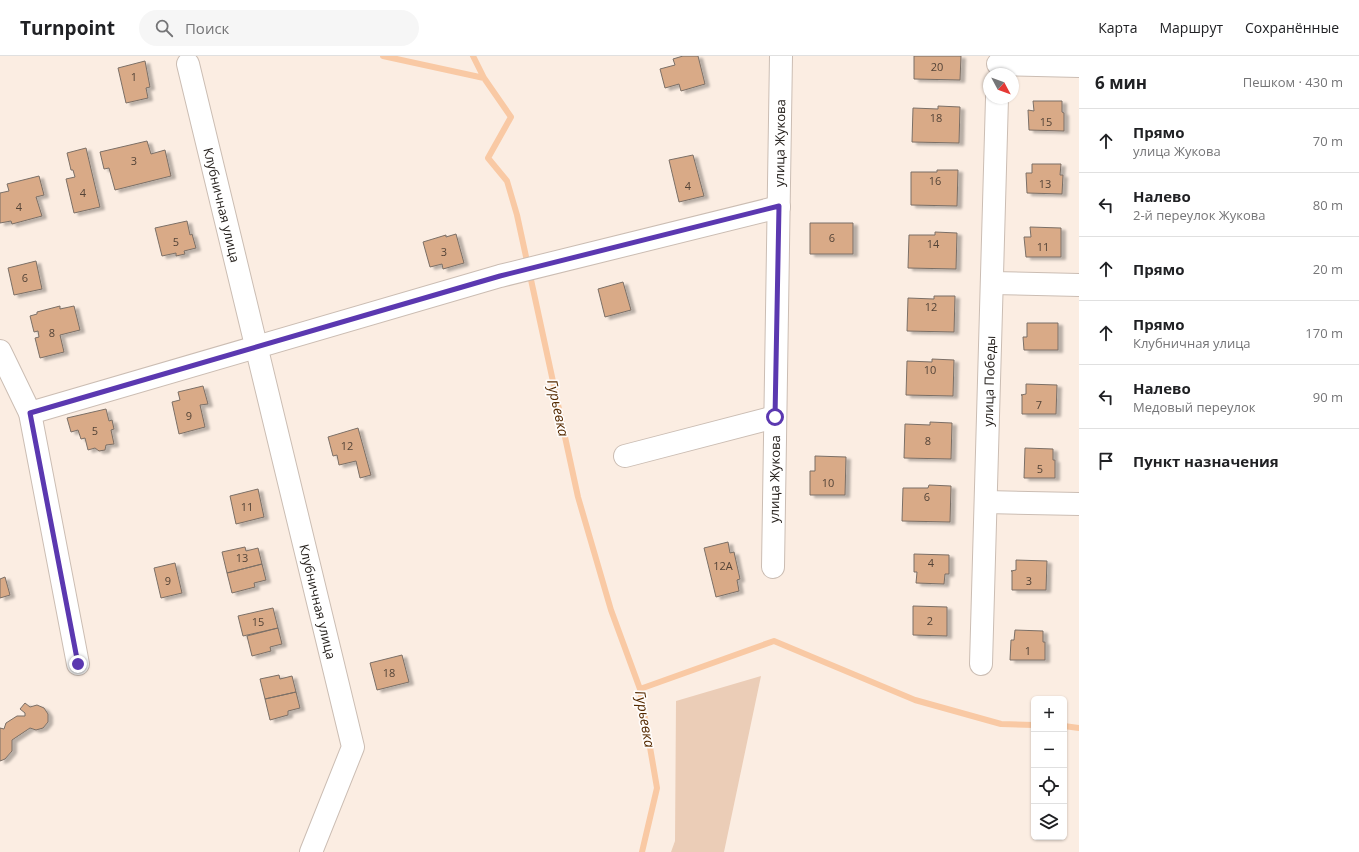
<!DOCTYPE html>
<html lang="ru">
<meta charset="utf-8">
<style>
body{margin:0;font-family:"Open Sans",sans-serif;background:#f6f6f6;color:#202124}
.controls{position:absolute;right:12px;bottom:12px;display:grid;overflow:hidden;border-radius:6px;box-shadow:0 1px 3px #0004}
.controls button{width:36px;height:36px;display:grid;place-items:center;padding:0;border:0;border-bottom:1px solid #e0e0e0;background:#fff;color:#202124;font:20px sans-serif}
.compass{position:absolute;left:983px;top:12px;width:36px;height:36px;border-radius:50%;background:#fff;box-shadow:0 1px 3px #0004;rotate:131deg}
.stop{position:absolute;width:12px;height:12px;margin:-9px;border:3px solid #5b38b0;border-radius:50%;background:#fff}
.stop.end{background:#5b38b0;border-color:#fff;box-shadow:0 1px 4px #0008}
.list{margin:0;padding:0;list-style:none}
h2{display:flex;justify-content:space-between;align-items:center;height:52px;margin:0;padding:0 16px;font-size:17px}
h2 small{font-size:13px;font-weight:400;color:#757577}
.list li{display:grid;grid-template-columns:26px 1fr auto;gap:12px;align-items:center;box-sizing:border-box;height:64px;padding:0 16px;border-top:1px solid #e0e0e0}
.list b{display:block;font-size:15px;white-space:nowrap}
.list p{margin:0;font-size:13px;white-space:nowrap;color:#757577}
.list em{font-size:13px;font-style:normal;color:#757577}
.icon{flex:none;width:22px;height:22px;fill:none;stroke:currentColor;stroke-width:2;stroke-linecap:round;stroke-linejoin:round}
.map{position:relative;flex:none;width:1079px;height:796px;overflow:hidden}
header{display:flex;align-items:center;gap:24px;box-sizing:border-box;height:56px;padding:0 20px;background:#fff;border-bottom:1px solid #e0e0e0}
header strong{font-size:19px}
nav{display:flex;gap:22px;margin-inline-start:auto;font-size:14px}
.search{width:280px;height:36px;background:#f6f6f6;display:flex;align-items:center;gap:10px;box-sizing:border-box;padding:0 14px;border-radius:22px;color:#757577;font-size:15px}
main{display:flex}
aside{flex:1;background:#fff}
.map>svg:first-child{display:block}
.green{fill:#ebcdb7}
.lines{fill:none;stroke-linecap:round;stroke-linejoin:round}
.stream{stroke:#f9c9a4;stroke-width:6}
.building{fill:#d9aa87;stroke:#7b6f66;filter:url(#shadow)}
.minor-casing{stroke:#cbbdb3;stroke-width:24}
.minor{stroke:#fff;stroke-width:22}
.route{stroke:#5b38b0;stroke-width:5}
.labels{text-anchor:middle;stroke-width:3.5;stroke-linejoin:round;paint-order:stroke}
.number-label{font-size:11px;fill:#544438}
.street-label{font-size:13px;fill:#27221e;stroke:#fffcfa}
.water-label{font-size:14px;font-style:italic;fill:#552a00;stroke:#fffcfa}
</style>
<header>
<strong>Turnpoint</strong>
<div class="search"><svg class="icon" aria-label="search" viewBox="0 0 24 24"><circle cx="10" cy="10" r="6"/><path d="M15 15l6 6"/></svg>Поиск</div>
<nav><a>Карта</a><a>Маршрут</a><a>Сохранённые</a></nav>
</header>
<main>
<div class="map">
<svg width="1079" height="796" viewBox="0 0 1079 796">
<defs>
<filter id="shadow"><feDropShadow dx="4.5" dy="2.5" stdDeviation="1" flood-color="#0004"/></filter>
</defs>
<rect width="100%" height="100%" fill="#fbede2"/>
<path class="green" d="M761,620L724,796H671L675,785L676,645Z"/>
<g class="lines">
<path class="stream" d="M383,0L484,22L511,61L488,102L507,125L517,159L578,441L611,554L640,633L657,732L642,796
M473,0L484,22
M640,633L774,585L915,644L1001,668L1034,669
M1064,670L1079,672"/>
</g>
<path class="building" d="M683,0H698L705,28L681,35L679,28L665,32L660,13L675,9L673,3Z
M914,0H961L960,24L914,23Z
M145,5L150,31L146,32L148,42L126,47L118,12Z
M1033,45H1062V56L1064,57V75L1029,74L1028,54L1034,55Z
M938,50L960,51L959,87L912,86L913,52L938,53Z
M147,85L151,98L165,94L171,120L115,134L109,112L104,113L100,96Z
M86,92L100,151L74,157L66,123L75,121L73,114H71L67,97Z
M693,99L704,140L679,146L669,104Z
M1032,108H1061L1060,119H1063L1062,138L1027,137L1026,117H1032Z
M937,114H958L957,150L911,149V116H937Z
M39,120L44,139L36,141L42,160L12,168L11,165L0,167V137L9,135L7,128Z
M187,165L190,179L192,178L196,192L184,195L185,198L176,200V197L162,200L155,172Z
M810,167H853V198H810Z
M1030,171L1061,172V201H1026L1024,181H1031Z
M935,176L957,177L956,213L908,212L909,179H935Z
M456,178L464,207L443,213L442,208L430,211L423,186L446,179V181Z
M36,205L42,233L14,239L8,212Z
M623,226L631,254L605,261L598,233Z
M934,240H955L954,276L907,275L908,242L934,243Z
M60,250V253L74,250L80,274L60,279L64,296L40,302L35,282L39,281L38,275L34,276L30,260L37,258V256Z
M1027,267H1058V294H1024L1023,281H1027Z
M932,303L954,304L953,340L906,339L907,305L932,306Z
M1026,328L1057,329L1056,358H1022V339H1021L1026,338Z
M203,330L208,348L200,349L205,371L179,378L172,346L180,344L178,336Z
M106,353L109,365L112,364L114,373L111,374L114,388L106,389L105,394L99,395L95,392L88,394L85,382L81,383L78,374L71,376L67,362Z
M930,366L952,367L951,403L904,402L905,368L930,369Z
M358,372L371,419L360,422L356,405L339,409L337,399L333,400L328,381Z
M1025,392L1053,393V404H1055V422H1024Z
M815,400L846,401L845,439H810V415H815Z
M929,429L951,430L950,466L902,465L903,432H928Z
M258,433L264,461L236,468L230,440Z
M728,486L730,497L734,496L740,523L737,524L739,535L716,541L704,492Z
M245,491L246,495L258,492L262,508L227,517L222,496Z
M914,498L949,499V518H945L944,528L916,527L917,516H914Z
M1016,504L1047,505L1046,534H1012V515H1011L1016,514Z
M175,507L182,537L161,542L154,512Z
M262,508L266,524L254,527L255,531L232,537L227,517Z
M5,521L10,539L0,542V523Z
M913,550L947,551V580L913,579Z
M273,552L278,572L243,580L238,560Z
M278,572L282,588L270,591L271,595L252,600L247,580Z
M1015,574L1043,575V586H1045V604H1010L1011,584H1014Z
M402,599L409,626L377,634L370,607Z
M279,619L280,623L292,620L296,636L265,643L260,623Z
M296,636L300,652L288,655V659L270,664L265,643Z
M25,647L30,651L37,649L44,652L48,658V666L43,672L36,674L30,672L12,684V695L5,703L0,705V672L4,673L6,667L17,660H25V657L20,653Z"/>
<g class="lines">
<g class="minor-casing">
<g id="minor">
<path id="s1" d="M188,8L353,691L311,796"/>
<path d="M998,8L1079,10"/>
<path d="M992,227L1079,229"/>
<path d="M0,295L30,357L78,608"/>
<path d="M30,357L500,220L779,151"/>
<path d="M625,400L775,361"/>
<path d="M986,446L1079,448"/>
<path id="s2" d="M773,511L781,0"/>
<path id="s3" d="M981,608L997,42"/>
</g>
</g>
<use href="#minor" class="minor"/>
</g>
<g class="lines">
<path class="route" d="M78,608L30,357L500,220L779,150L775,361"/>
</g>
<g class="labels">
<g class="number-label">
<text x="937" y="15">20</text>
<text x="134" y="25">1</text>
<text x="936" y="66">18</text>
<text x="1046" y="70">15</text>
<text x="134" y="109">3</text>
<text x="935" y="129">16</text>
<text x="1045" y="132">13</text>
<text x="688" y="134">4</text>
<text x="83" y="141">4</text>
<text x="19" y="155">4</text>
<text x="832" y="186">6</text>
<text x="176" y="190">5</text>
<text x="933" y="192">14</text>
<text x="1043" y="195">11</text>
<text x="444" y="200">3</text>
<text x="25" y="226">6</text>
<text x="931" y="255">12</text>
<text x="52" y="281">8</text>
<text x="930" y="318">10</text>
<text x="1039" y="353">7</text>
<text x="189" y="364">9</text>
<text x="95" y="379">5</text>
<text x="928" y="389">8</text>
<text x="347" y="394">12</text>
<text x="1040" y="417">5</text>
<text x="828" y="431">10</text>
<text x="927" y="445">6</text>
<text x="247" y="455">11</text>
<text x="242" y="506">13</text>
<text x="931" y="511">4</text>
<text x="723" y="514">12А</text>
<text x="168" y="529">9</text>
<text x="1029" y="529">3</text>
<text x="930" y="569">2</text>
<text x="258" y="570">15</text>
<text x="1028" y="599">1</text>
<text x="389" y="621">18</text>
</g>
<g class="street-label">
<text dy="5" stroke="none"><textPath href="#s2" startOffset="424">улица Жукова</textPath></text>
<text dy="5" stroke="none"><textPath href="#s1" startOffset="145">Клубничная улица</textPath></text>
<text dy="5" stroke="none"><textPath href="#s3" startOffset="283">улица Победы</textPath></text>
<text dy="5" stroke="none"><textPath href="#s2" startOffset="88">улица Жукова</textPath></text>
<text dy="5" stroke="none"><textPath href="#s1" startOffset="553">Клубничная улица</textPath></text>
</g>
<g class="water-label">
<text transform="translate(558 352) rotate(78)" y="5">Гурьевка</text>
<text transform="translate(645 663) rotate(80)" y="5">Гурьевка</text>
</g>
</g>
</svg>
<div class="controls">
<button>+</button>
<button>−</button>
<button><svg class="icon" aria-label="locate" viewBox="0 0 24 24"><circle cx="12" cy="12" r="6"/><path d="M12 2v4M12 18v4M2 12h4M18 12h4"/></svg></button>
<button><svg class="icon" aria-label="layers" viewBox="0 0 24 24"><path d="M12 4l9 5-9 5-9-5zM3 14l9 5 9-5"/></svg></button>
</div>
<svg class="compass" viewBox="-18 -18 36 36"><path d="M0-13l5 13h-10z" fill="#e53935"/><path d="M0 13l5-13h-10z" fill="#757577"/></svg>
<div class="stop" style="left:775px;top:361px"></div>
<div class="stop end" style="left:78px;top:608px"></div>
</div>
<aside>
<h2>6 мин<small>Пешком · 430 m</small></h2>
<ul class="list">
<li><svg class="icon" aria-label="ahead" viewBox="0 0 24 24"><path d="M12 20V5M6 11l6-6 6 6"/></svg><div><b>Прямо</b><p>улица Жукова</p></div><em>70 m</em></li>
<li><svg class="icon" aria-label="left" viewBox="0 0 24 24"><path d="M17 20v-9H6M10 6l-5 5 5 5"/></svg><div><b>Налево</b><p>2-й переулок Жукова</p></div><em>80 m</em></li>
<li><svg class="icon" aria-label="ahead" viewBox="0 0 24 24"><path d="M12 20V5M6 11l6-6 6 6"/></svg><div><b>Прямо</b></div><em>20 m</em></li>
<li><svg class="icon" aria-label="ahead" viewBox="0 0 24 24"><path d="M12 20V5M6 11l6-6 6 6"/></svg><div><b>Прямо</b><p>Клубничная улица</p></div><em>170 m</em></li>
<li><svg class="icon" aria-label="left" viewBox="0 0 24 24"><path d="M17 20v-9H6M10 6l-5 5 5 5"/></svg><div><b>Налево</b><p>Медовый переулок</p></div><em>90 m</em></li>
<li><svg class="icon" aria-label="arrive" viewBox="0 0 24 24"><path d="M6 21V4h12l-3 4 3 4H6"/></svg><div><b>Пункт назначения</b></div></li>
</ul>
</aside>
</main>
